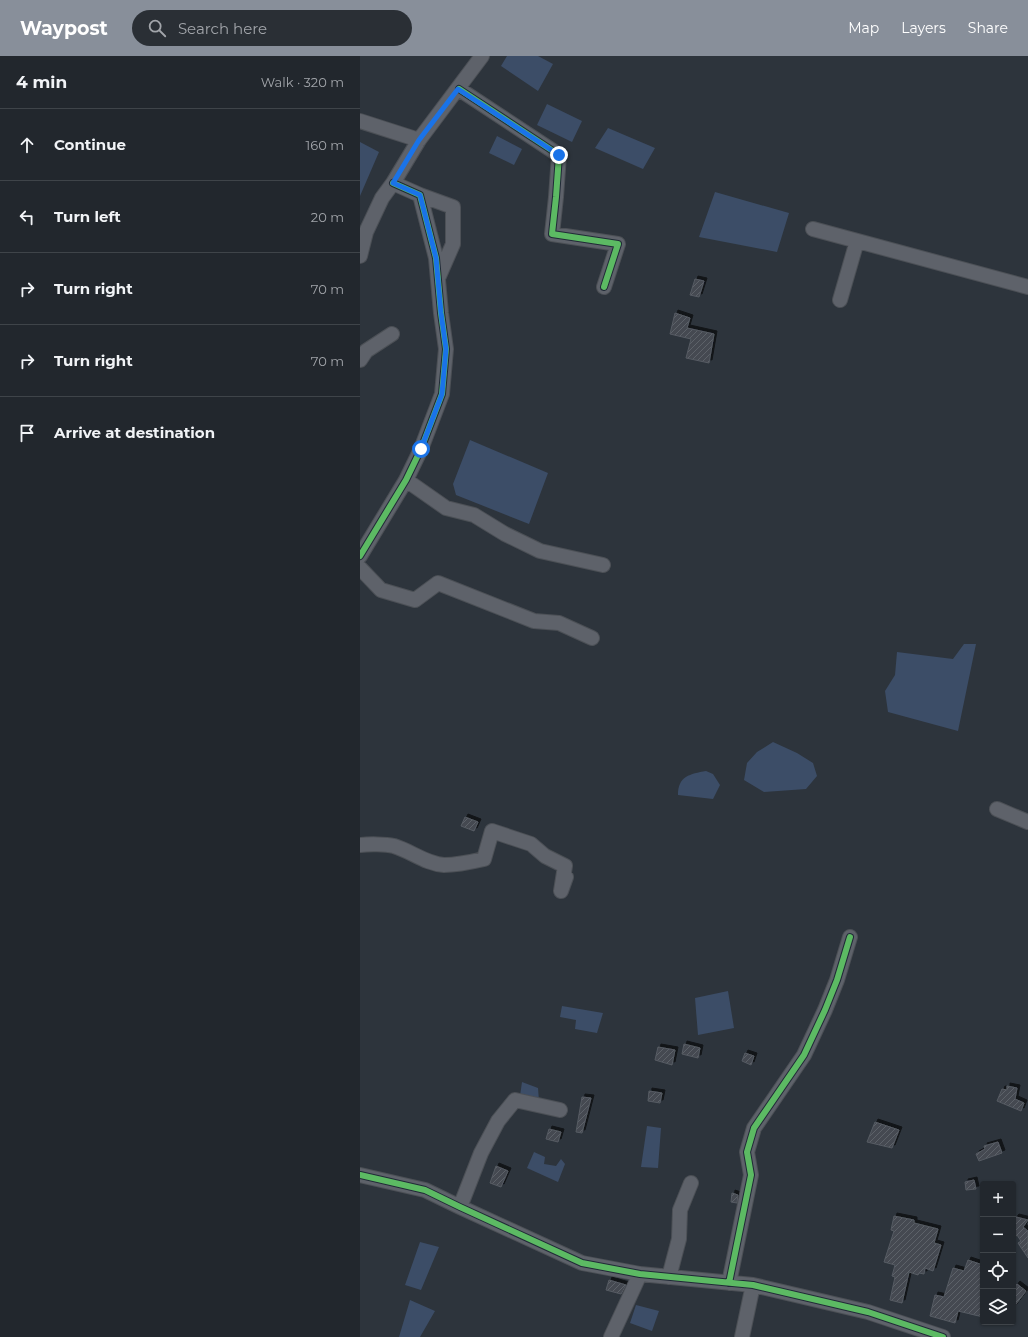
<!DOCTYPE html>
<meta charset="utf-8">
<style>
body{margin:0;font-family:Montserrat,sans-serif;background:#2a2f35;color:#f1f3f6}
.controls{position:absolute;right:12px;bottom:12px;display:grid;overflow:hidden;border-radius:4px;box-shadow:0 1px 3px #0004}
.controls button{width:36px;height:36px;display:grid;place-items:center;padding:0;border:0;border-bottom:1px solid #3f4449;background:#22272d;color:#f1f3f6;font:20px sans-serif}
.stop{position:absolute;width:12px;height:12px;margin:-9px;border:3px solid #1a73e8;border-radius:50%;background:#fff}
.stop.end{background:#1a73e8;border-color:#fff;box-shadow:0 1px 4px #0008}
.list{margin:0;padding:0;list-style:none}
h2{display:flex;justify-content:space-between;align-items:center;height:52px;margin:0;padding:0 16px;font-size:17px}
h2 small{font-size:13px;font-weight:400;color:#a2a5aa}
.list li{display:grid;grid-template-columns:26px 1fr auto;gap:12px;align-items:center;box-sizing:border-box;height:72px;padding:0 16px;border-top:1px solid #3f4449}
.list b{display:block;font-size:15px;white-space:nowrap}
.list em{font-size:13px;font-style:normal;color:#a2a5aa}
.icon{flex:none;width:22px;height:22px;fill:none;stroke:currentColor;stroke-width:2;stroke-linecap:round;stroke-linejoin:round}
.map{position:relative;flex:none;width:668px;height:1281px;overflow:hidden}
header{display:flex;align-items:center;gap:24px;box-sizing:border-box;height:56px;padding:0 20px;background:#888f9a;color:#fff}
header strong{font-size:19px}
nav{display:flex;gap:22px;margin-inline-start:auto;font-size:14px}
.search{width:280px;height:36px;background:#2a2f35;display:flex;align-items:center;gap:10px;box-sizing:border-box;padding:0 14px;border-radius:22px;color:#a2a5aa;font-size:15px}
main{display:flex}
aside{flex:1;background:#22272d}
.map>svg:first-child{display:block}
.water{fill:#3c4d67}
.building{fill:url(#building-hatch);stroke:#565b63;filter:url(#shadow)}
.lines{fill:none;stroke-linecap:round;stroke-linejoin:round}
.minor-casing{stroke:#4c5056;stroke-width:16}
.minor{stroke:#5e626a;stroke-width:14}
.cycleway-casing{stroke:#202a37;stroke-width:8}
.cycleway{stroke:#5cba63;stroke-width:6}
.route{stroke:#1a73e8;stroke-width:5}
</style>
<header>
<strong>Waypost</strong>
<div class="search"><svg class="icon" aria-label="search" viewBox="0 0 24 24"><circle cx="10" cy="10" r="6"/><path d="M15 15l6 6"/></svg>Search here</div>
<nav><a>Map</a><a>Layers</a><a>Share</a></nav>
</header>
<main>
<aside>
<h2>4 min<small>Walk · 320 m</small></h2>
<ul class="list">
<li><svg class="icon" aria-label="ahead" viewBox="0 0 24 24"><path d="M12 20V5M6 11l6-6 6 6"/></svg><div><b>Continue</b></div><em>160 m</em></li>
<li><svg class="icon" aria-label="left" viewBox="0 0 24 24"><path d="M17 20v-9H6M10 6l-5 5 5 5"/></svg><div><b>Turn left</b></div><em>20 m</em></li>
<li><svg class="icon" aria-label="right" viewBox="0 0 24 24"><path d="M7 20v-9h11M14 6l5 5-5 5"/></svg><div><b>Turn right</b></div><em>70 m</em></li>
<li><svg class="icon" aria-label="right" viewBox="0 0 24 24"><path d="M7 20v-9h11M14 6l5 5-5 5"/></svg><div><b>Turn right</b></div><em>70 m</em></li>
<li><svg class="icon" aria-label="arrive" viewBox="0 0 24 24"><path d="M6 21V4h12l-3 4 3 4H6"/></svg><div><b>Arrive at destination</b></div></li>
</ul>
</aside>
<div class="map">
<svg width="668" height="1281" viewBox="0 0 668 1281">
<defs>
<pattern id="building-hatch" width="6" height="6" patternUnits="userSpaceOnUse"><rect width="6" height="6" fill="#444a51"/><path d="M-1 1l2-2M0 6l6-6M5 7l2-2" fill="none" stroke="#5d6269"/></pattern>
<filter id="shadow"><feDropShadow dx="3" dy="-3" stdDeviation="0" flood-color="#0009"/></filter>
</defs>
<rect width="100%" height="100%" fill="#2d343c"/>
<path class="water" d="M147,0H178L193,8L178,35L141,10Z
M187,48L222,65L212,86L177,69Z
M248,72L295,92L283,113L235,92Z
M137,80L162,93L154,109L129,97Z
M0,86L19,96L0,140Z
M355,136L429,157L417,196L339,181Z
M110,384L188,417L169,468L96,439L93,428Z
M604,588H616L598,675L528,656L525,635L535,619L537,596L593,603Z
M413,686L437,697L453,707L457,720L446,733L404,736L384,724L387,707L397,696Z
M346,715L353,718L360,729L353,743L318,739C318,720 330,718 346,715Z
M368,935L374,972L338,979L335,942Z
M202,950L243,957L237,977L215,973L216,964L200,961Z
M162,1026L178,1032L179,1045L160,1040Z
M287,1070L301,1072L298,1112L281,1111Z
M174,1096L185,1101L184,1108L196,1110L201,1103L205,1108L198,1126L167,1112Z
M60,1186L79,1191L61,1234L45,1229Z
M50,1244L75,1255L60,1281H39Z
M276,1249L299,1255L292,1275L270,1267Z"/>
<path class="building" d="M335,223L344,225L339,241L330,239Z
M315,257L330,262L327,272L354,278L349,307L326,302L331,283L310,278Z
M105,761L118,766L114,775L101,770Z
M324,988L340,992L338,1002L322,998Z
M298,991L315,994L312,1009L295,1004Z
M385,997L394,1000L391,1009L382,1005Z
M647,1030L657,1032L655,1043L664,1047L661,1055L637,1045L642,1033L647,1034Z
M289,1035L302,1037L300,1047L288,1045Z
M222,1041L231,1042L222,1077L216,1076Z
M515,1066L539,1074L532,1092L507,1086Z
M189,1073L201,1076L198,1086L186,1083Z
M638,1086L642,1097L619,1105L616,1098L625,1093L624,1090Z
M136,1110L148,1115L141,1131L130,1127Z
M614,1124L616,1133L606,1134L605,1126Z
M372,1137L378,1139L377,1147L371,1146Z
M534,1160L554,1164V1167L578,1173L574,1187L581,1189L573,1215L565,1212L564,1218L559,1217L558,1219L549,1216L542,1247L530,1244L535,1221L532,1220L535,1209L524,1206L534,1175L531,1174Z
M656,1161L668,1164L663,1171L668,1175V1202L658,1187L661,1185L657,1179L653,1184V1165Z
M608,1204L623,1209V1261L598,1255L595,1267L570,1260L575,1239L584,1241L593,1212L604,1215Z
M249,1224L266,1229L261,1238L246,1234Z
M657,1228L666,1235L653,1252V1233Z"/>
<g class="lines">
<g class="minor-casing">
<path id="minor" d="M99,33L199,99L196,141L192,178L258,188L244,231
M0,65L59,84
M60,139L93,151V188L79,220
M453,173L668,231
M0,200L6,176L22,142L33,127L59,84L122,0
M480,244L497,185
M0,304L6,295L32,278
M46,424L86,452L114,459L145,478L180,495L243,509
M0,500L46,424L61,393L82,338L86,293L81,257L76,202L60,139L33,127
M0,512L21,534L55,544L78,527L174,565L199,567L232,582
M637,753L668,766
M0,789C9,788 25,788 34,790C51,795 66,808 84,809C97,809 111,806 124,803L132,775L171,788L185,800L205,810L201,835L206,821
M0,1119L65,1134L100,1151L222,1207L280,1218L393,1229L508,1256L583,1281
M100,1151L121,1097L138,1065L155,1044L200,1054
M309,1221L319,1183L320,1154L331,1127
M369,1227L391,1119L387,1096L394,1072L444,999L465,954L477,924L490,881
M251,1281L280,1218
M382,1281L393,1229"/>
</g>
<use href="#minor" class="minor"/>
<g class="cycleway-casing">
<path id="cycleway" d="M99,33L199,99L196,141L192,178L258,188L244,231
M0,500L46,424L61,393L82,338L86,293L81,257L76,202L60,139L33,127
M0,1119L65,1134L100,1151L222,1207L280,1218L393,1229L508,1256L583,1281
M369,1227L391,1119L387,1096L394,1072L444,999L465,954L477,924L490,881"/>
</g>
<use href="#cycleway" class="cycleway"/>
</g>
<g class="lines">
<path class="route" d="M61,393L82,338L86,293L81,257L76,202L60,139L33,127L59,84L98,33L199,99"/>
</g>
</svg>
<div class="controls">
<button>+</button>
<button>−</button>
<button><svg class="icon" aria-label="locate" viewBox="0 0 24 24"><circle cx="12" cy="12" r="6"/><path d="M12 2v4M12 18v4M2 12h4M18 12h4"/></svg></button>
<button><svg class="icon" aria-label="layers" viewBox="0 0 24 24"><path d="M12 4l9 5-9 5-9-5zM3 14l9 5 9-5"/></svg></button>
</div>
<div class="stop" style="left:61px;top:393px"></div>
<div class="stop end" style="left:199px;top:99px"></div>
</div>
</main>
